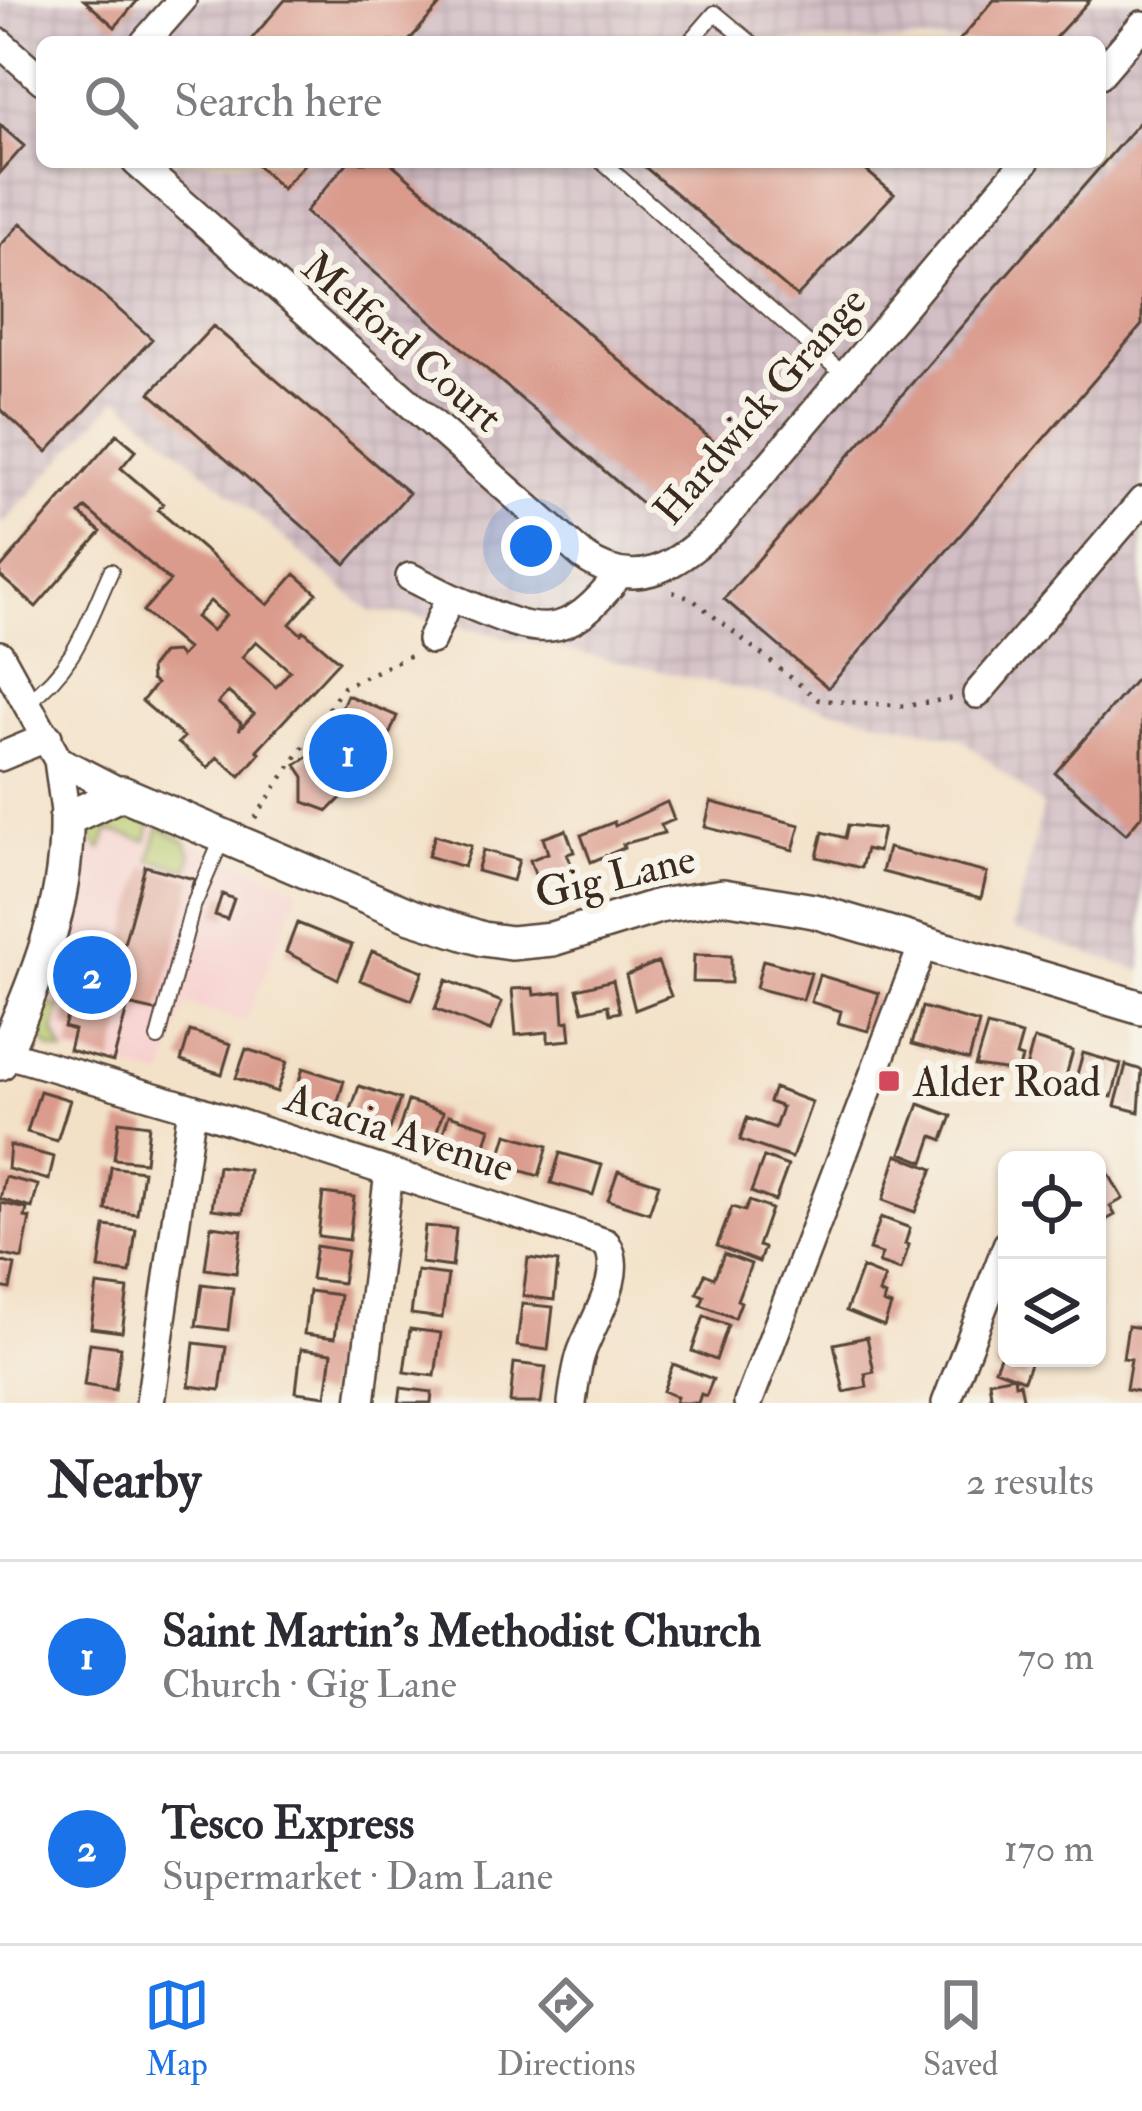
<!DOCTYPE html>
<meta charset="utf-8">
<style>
body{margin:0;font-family:"IM FELL Double Pica",serif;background:#f2f2f3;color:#2b2b33}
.controls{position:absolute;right:36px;bottom:36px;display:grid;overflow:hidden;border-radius:18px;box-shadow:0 3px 9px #0004}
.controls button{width:108px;height:108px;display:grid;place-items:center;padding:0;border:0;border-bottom:3px solid #e1e1e2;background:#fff;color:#2b2b33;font:60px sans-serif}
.you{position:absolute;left:531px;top:546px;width:42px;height:42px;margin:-30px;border:9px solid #fff;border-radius:50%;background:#1a73e8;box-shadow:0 0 0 18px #1a73e833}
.badge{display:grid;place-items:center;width:78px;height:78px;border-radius:50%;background:#1a73e8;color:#fff;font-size:39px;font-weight:700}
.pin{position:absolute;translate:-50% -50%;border:6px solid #fff;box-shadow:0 3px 12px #0006}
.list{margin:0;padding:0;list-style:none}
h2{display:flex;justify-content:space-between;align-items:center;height:156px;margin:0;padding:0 48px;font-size:51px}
h2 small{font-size:39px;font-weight:400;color:#7c7c81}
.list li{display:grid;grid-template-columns:78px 1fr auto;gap:36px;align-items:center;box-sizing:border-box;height:192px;padding:0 48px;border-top:3px solid #e1e1e2}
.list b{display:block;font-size:45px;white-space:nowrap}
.list p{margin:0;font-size:39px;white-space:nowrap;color:#7c7c81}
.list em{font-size:39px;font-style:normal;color:#7c7c81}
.icon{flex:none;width:66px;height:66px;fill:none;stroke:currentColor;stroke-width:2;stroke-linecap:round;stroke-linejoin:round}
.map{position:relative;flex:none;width:1142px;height:1403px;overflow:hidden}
.search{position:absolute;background:#fff;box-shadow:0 3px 9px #0004;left:36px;right:36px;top:36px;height:132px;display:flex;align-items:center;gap:30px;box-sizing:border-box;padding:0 42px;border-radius:18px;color:#7c7c81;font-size:45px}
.sheet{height:540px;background:#fff}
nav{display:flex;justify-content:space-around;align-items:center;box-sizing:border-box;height:168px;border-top:3px solid #e1e1e2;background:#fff;font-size:33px;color:#7c7c81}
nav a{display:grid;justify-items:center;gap:6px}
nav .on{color:#1a73e8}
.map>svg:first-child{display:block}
.built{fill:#f7d0cf}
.industrial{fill:url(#industrial-grid);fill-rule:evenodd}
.grass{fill:#b8cb6e;stroke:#7a7a46;stroke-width:3}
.building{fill:#da9b8d;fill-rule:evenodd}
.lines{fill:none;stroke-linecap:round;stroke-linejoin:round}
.service-casing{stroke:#574537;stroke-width:18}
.minor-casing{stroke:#574537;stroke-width:32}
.tertiary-casing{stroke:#574537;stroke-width:38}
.path{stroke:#574537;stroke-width:4.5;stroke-dasharray:3 9;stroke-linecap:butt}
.service{stroke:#fff;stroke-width:14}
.minor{stroke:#fff;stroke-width:27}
.tertiary{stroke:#fff;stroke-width:33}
.poi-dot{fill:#d1495b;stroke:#f7f3e8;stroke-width:4.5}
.labels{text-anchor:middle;stroke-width:12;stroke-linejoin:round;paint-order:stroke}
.street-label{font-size:42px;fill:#3b2a1e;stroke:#f7f3e8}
.poi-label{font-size:42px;fill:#3b2a1e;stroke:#f7f3e8;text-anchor:start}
</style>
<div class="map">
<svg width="1142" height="1403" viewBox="0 0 1142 1403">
<defs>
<pattern id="industrial-grid" width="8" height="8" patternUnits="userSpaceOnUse" patternTransform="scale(3)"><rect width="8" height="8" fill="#d2bec5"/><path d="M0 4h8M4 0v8" fill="none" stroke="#b5a3a9"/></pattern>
</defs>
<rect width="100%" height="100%" fill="#f7f3e8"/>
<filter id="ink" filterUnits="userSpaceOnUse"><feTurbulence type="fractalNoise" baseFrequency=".00833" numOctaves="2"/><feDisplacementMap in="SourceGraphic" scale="24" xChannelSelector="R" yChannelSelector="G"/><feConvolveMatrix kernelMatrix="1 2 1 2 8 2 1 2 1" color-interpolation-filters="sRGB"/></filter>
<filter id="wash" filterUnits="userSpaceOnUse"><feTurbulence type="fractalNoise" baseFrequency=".004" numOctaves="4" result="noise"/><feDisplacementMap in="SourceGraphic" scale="48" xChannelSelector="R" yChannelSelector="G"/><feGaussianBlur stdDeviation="2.7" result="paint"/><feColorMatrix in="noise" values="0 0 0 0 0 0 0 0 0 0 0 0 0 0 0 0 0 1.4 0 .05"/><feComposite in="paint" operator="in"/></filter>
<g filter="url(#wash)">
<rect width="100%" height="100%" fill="#f3e1c7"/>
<path class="built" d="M123,813L299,889L245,1022L186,1004L164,1077L54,1050L40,1035L43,1016L81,912L91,831L95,824Z"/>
<path class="industrial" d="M0,0H1142V971L1013,929L1043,806L961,738L410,615L370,611L118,398L0,527ZM42,42H1100V162H42Z"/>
<path class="grass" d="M116,813L130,814L151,823L147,841L108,830L101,850L89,837C94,823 102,819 116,813Z
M159,827L186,842L191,855L189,869L150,860Z
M49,1004L60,1007L54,1032L64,1053L49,1048L40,1035Z"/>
<g id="blocks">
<path class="building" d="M84,0H138L115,27Z
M285,0H444L408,42H249Z
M994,0H1090L1051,42H958Z
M1142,119V325L828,688L724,599Z
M0,125L24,146L0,173Z
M254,162H306L282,189Z
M348,162H390L720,447L660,519L305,212Z
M639,162H856L894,194L797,297Z
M21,223L152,339L47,452L0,409V246Z
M213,326L409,493L346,564L150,393Z
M117,434L136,450L121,468L163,504L158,510L268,605L295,574L317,593L290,624L301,634L304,631L339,661L257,750L260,753L240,776L217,757L208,768L178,743L184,737L142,701L156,684L151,680L150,668L162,653L176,652L180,657L187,649L143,611L170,581L86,508L80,514L101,532L36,607L0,576V569ZM210,601L226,615L212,631L196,617ZM256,641L290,671L276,687L242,657ZM228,692L254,714L239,730L241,723L218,703Z
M1142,672V815L1126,834L1055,773Z
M347,695L397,716L375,770L355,762L359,792L346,793L328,811L304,802V777L296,765L326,745Z
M667,802L674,820L661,825L664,833L623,844L624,848L591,862L581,835L614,822L615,826Z
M711,802L800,825L793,850L705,827Z
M848,825L883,829L878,852L866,849L861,868L817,857L823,832L845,838Z
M566,830L574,852L567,854L573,868L537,880L530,860L548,853L543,838Z
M435,835L471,846L464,867L428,856Z
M888,848L987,873L981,898L882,872Z
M483,850L519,860L513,881L477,871Z
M145,866L194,879L159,1012L128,1005L113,1062L69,1050L74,1030L64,1027L84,953L119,962Z
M222,894L234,899L227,919L215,915Z
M297,923L352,945L338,979L286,952Z
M372,951L423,971L412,1000L360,980Z
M694,955L731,956V983L693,982Z
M763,960L811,973L803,1000L756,988Z
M658,962L671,996L635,1010L626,975Z
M819,975L879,993L868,1031L838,1023L841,1011L811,1002Z
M446,980L502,1002L490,1031L435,1009Z
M613,980L620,1012L610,1014L608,1005L583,1011L577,989Z
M533,988L534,995L562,992L564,1022L569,1021L571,1040L548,1042V1032L516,1035L512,989Z
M922,1007L979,1023L969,1060L912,1044Z
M987,1026L1022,1035L1016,1056L1022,1058L1018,1072L975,1066Z
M190,1031L231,1044L222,1074L181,1061Z
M1034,1039L1073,1051L1063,1087L1024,1076Z
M246,1049L287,1062L277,1092L236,1078Z
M1083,1053L1121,1064L1112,1097L1094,1092L1092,1098L1072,1092Z
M1126,1065L1142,1070L1139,1112L1115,1106Z
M303,1068L344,1081L335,1111L294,1097Z
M359,1086L400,1099L390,1129L349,1116Z
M774,1088L812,1102L792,1158L740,1140L747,1118L775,1128L782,1107L769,1102Z
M40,1091L70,1100L57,1141L27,1132Z
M408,1101L443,1112L434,1141L418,1136L416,1141L397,1135Z
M919,1104L952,1116L943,1140L933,1136L924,1162L901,1153Z
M449,1115L490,1128L481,1158L439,1145Z
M119,1121L149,1125L145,1162L114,1159Z
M507,1134L548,1146L539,1176L498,1164Z
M10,1145L54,1157L49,1180L8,1169Z
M560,1153L602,1165L593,1195L551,1183Z
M897,1155L933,1169L915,1212L883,1200Z
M764,1157L788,1166L775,1201L751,1192Z
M1102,1162L1123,1199L1110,1206L1115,1215L1097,1225V1165Z
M218,1166L249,1170L243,1213L212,1209Z
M111,1167L143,1171L137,1214L106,1210Z
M618,1171L659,1184L649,1213L608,1200Z
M5,1177L38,1185L32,1208L0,1199Z
M323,1193L354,1197L349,1240L318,1236Z
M749,1201L771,1209L758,1246L764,1248L759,1262L717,1246L732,1207L745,1211Z
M1,1203L27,1209L25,1217L30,1218L22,1259L0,1254Z
M881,1217L910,1228L905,1244L909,1245L901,1270L879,1263L882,1254L869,1250Z
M105,1226L136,1230L130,1273L99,1269Z
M211,1226L242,1230L236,1273L205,1269Z
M425,1226L456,1229L452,1267L421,1263Z
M316,1246L347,1251L342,1283L311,1279Z
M724,1254L751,1264L737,1300L741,1302L735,1318L701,1305L704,1296L697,1293L705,1274L714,1278Z
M528,1258L558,1262L554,1300L523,1296Z
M0,1261L15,1265L10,1289L0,1287Z
M862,1268L885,1277L879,1293L885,1296L883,1303L891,1306L884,1326L846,1311Z
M417,1271L448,1275L442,1318L411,1314Z
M202,1284L233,1288L228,1330L196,1326Z
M97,1285L128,1289L122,1332L91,1328Z
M309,1291L340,1295L335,1338L304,1334Z
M522,1304L553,1307L548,1350L517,1346Z
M704,1316L728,1325L716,1360L692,1351Z
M1128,1326L1142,1328V1392L1126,1389L1131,1359L1123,1358Z
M410,1329L441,1333L435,1376L404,1372Z
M867,1337L874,1372L865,1374L867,1387L844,1392L834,1344Z
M1007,1339V1358H1032L1024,1380L995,1369Z
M90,1343L121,1347L115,1390L84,1385Z
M194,1343L226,1347L220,1390L189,1386Z
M301,1349L332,1353L326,1396L296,1392Z
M514,1363L546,1367L541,1403H510Z
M673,1364L713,1379L706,1396L701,1394L698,1403H675L677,1397L663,1391Z
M1014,1376L1015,1384L1020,1383L1024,1403H992L989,1381Z
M401,1388L432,1392L431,1403H399Z"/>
</g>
</g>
<g filter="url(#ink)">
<use href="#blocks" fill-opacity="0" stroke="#574537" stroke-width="3"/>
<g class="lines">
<g class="service-casing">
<path id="service" d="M690,42L715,13L750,42
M602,162L843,374
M27,702C77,665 86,625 111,571
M158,1038L192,909L223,837"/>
</g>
<g class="minor-casing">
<path id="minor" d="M145,42L182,0
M0,43L42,80
M1100,74L1142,25
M136,162L583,556C638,595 679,564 720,524L1025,162
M410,577L450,597L431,640
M450,597C531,630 561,653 620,573
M0,655L58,760L66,819
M977,694L1142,501
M0,757L48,737
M58,760L122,793
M4,1053L192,1108L606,1243C627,1274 591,1323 581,1354C576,1370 574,1387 572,1403
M150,1403L192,1108
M361,1403L389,1172
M748,1403L923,945
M946,1403L1007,1245"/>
</g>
<g class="tertiary-casing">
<path id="tertiary" d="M0,1063C35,984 68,906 66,819L122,793L411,916L483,939L511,943L552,939L659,906L723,896L814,911L1142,1008"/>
</g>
<path class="path" d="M673,592L692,599L819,700L906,706L954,698
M255,818L343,687L413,654"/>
<use href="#service" class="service"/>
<use href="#minor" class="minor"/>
<use href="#tertiary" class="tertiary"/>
</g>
</g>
<rect class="poi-dot" x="877" y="1069" width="24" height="24" rx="6"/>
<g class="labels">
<g class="street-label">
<text transform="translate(403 341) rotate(41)" y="15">Melford Court</text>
<text transform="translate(759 405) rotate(-49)" y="15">Hardwick Grange</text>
<text transform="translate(615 875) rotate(-13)" y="15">Gig Lane</text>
<text transform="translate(400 1131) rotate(18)" y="15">Acacia Avenue</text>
</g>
<g class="poi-label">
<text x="913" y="1096">Alder Road</text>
</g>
</g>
</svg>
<div class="controls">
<button><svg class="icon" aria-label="locate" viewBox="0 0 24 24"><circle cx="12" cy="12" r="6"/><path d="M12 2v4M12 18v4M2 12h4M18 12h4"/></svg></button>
<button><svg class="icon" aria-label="layers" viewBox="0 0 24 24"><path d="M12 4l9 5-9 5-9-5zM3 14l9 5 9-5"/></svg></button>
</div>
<div class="you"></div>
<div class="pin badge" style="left:348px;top:753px">1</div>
<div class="pin badge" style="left:92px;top:975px">2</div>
<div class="search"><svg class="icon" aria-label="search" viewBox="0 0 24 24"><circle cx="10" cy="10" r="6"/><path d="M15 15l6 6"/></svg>Search here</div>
</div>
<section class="sheet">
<h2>Nearby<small>2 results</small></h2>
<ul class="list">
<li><span class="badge">1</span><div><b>Saint Martin's Methodist Church</b><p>Church · Gig Lane</p></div><em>70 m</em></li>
<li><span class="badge">2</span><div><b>Tesco Express</b><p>Supermarket · Dam Lane</p></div><em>170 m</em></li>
</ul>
</section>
<nav>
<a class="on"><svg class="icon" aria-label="map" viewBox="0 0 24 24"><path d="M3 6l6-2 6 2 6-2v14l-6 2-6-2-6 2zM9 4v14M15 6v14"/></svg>Map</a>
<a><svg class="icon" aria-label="directions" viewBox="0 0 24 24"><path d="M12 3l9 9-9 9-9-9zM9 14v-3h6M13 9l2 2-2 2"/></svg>Directions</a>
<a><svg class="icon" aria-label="saved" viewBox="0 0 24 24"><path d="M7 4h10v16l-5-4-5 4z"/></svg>Saved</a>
</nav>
